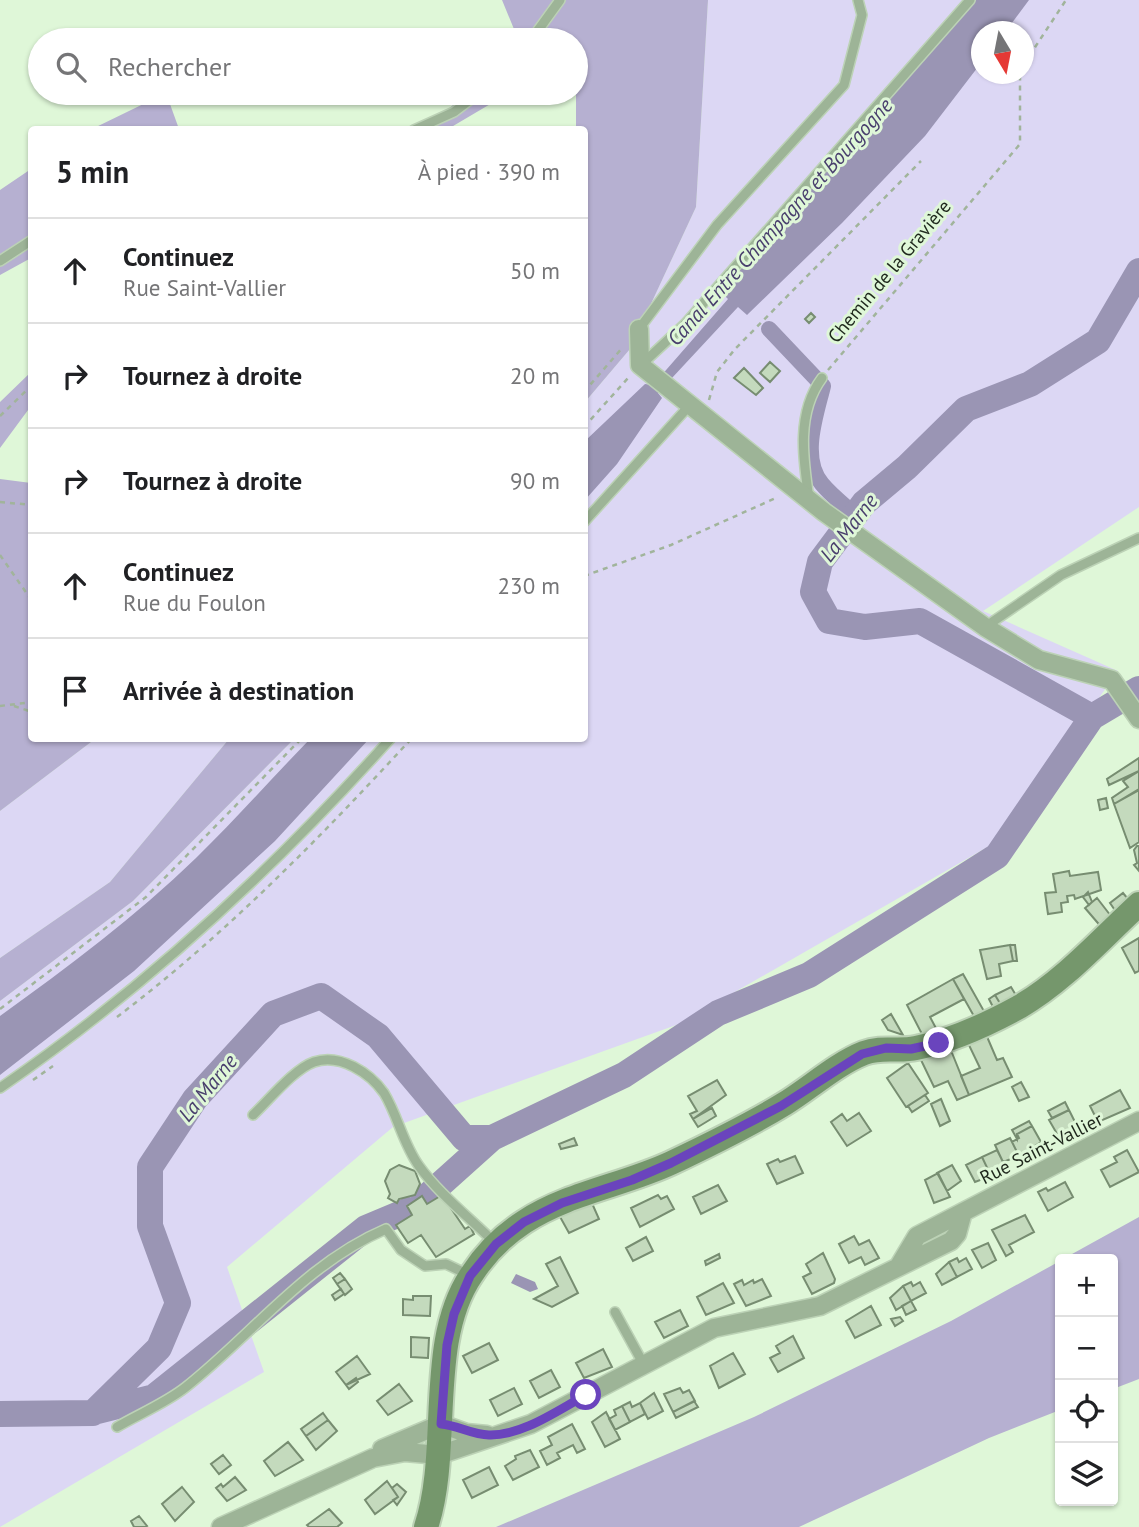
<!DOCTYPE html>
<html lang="fr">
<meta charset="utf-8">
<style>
body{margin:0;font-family:"PT Sans",sans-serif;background:#f6f6f6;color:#202124}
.controls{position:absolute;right:21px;bottom:21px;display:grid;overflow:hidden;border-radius:7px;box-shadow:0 2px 5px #0004}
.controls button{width:63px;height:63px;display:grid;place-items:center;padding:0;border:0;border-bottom:2px solid #e0e0e0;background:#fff;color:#202124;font:35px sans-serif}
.compass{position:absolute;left:971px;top:21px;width:63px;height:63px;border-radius:50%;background:#fff;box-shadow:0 2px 5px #0004;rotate:170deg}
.stop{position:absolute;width:21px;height:21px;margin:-16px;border:5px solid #6a44bd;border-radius:50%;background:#fff}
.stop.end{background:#6a44bd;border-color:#fff;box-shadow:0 2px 7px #0008}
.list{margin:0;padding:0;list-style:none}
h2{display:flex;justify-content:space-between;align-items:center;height:91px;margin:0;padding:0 28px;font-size:30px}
h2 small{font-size:23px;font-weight:400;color:#757577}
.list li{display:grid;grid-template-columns:46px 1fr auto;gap:21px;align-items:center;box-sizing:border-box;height:105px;padding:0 28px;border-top:2px solid #e0e0e0}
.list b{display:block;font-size:26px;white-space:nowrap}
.list p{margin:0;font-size:23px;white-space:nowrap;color:#757577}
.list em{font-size:23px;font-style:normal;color:#757577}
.icon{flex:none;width:38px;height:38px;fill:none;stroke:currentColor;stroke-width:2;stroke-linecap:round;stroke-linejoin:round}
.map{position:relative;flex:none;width:1139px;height:1527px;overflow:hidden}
.search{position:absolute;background:#fff;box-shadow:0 2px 5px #0004;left:28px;top:28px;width:560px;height:77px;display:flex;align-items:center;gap:18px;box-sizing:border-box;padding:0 24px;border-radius:38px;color:#757577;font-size:26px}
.panel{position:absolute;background:#fff;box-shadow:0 2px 5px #0004;left:28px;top:126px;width:560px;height:616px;border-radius:7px}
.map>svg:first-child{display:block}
.green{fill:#dcd7f4;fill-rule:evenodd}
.forest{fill:#b6b0d1}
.water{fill:#9a95b4}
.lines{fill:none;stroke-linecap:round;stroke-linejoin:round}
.canal{stroke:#9a95b4;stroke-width:16}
.river{stroke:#9a95b4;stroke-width:26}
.building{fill:#c4dabd;stroke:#778d71;stroke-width:2}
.lane-casing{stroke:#bcd2b6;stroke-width:12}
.street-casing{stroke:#bcd2b6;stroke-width:21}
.secondary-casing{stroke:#bcd2b6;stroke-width:28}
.path{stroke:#a1b49b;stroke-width:2.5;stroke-dasharray:5 5;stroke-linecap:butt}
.lane{stroke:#9db497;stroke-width:9}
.street{stroke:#9db497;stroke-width:18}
.secondary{stroke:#75976c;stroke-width:24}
.route{stroke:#6a44bd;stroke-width:9}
.labels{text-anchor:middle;stroke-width:6;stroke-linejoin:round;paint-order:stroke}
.street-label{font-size:19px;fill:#1e271c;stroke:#dff7d8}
.water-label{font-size:21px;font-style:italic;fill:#493f6d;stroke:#dff7d8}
</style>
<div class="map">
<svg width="1139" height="1527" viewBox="0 0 1139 1527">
<rect width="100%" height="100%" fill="#dff7d8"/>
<path class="green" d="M708,0H1139V507L983,611L1118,671L998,841L679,1024L393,1127L227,1267L264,1372L0,1527V1001L133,901L294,739L584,738L585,402L630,349L696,207ZM982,32H1024V74H982Z
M95,739H229L110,882L0,958V811Z"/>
<path class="forest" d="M502,0H708L696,207L630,349L585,402L584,130L576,129V40H514L516,34Z
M166,93L179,129H92Z
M467,93H509L448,129L424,130Z
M31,169V258L0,275V190Z
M31,372V406L0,448V402Z
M0,479L31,483L32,738L95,739L0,811Z
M229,739H294L133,901L0,1001V958L110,882Z
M1139,1217V1379L1113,1389V1259H1063Z
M1060,1261V1410L989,1438L799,1527H496L754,1417L951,1321Z"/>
<path class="water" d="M976,0H1029L1006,31L982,32L981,63L925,136L842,223L747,315L738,307L658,393L662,398L617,464L585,500V441L645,384L653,385L728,299L721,292L746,259Z
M310,739H369L275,841L134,971L0,1075V1016C68,967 135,917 196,858C235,820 272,778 310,739Z
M516,1274L535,1282L538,1289L530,1292L511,1283Z"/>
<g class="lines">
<path class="canal" d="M769,329L823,386C816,415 800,458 822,484C831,495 844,505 855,515"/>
<path class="river" d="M1092,717L1139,689
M424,1199L492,1138
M94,1412L154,1397L366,1228L409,1210
M0,1414L93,1413L159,1348L178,1303L150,1226V1167L195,1099L273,1014L321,996L378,1036L464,1138H492L624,1075L718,1013L809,975L997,856L1092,717L920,621L865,627L829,621L813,592L820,562L864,503L907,467L966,409L1030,384L1098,341L1139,271"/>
</g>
<path class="building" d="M811,313L815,317L809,323L805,319Z
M770,362L780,371L770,382L760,373Z
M744,368L763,388L756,395L734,378Z
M1139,758V771L1109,785L1107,779Z
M1139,771V789L1114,804L1112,798L1128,787L1123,781Z
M1139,790V842L1130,848L1114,804Z
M1106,798L1108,808L1100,810L1098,800Z
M1137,846H1139V871L1134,865L1137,863L1134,850Z
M1069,871L1070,876L1098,872L1101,890L1075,899L1074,895L1067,896L1068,902L1061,903L1062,912L1048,914L1045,893L1056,892L1053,874Z
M1088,892L1092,902L1089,905L1083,897Z
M1123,893L1133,905L1119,916L1110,903Z
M1097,898L1114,920L1103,929L1085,908Z
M1139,938V971L1135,973L1122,948Z
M1010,945L1013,961L999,964L1001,976L987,979L980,950Z
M1010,945H1015L1017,961H1013Z
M963,974L985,1013L975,1018L953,979Z
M953,979L964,999L930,1017L938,1032L924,1038L907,1005Z
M1011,987L1017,997L1001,1005L995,995Z
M995,995L1001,1005L994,1009L989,999Z
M891,1014L903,1035L888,1030L882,1020Z
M985,1032L997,1060L1003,1058L1012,1077L969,1095L961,1076L980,1068L967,1041Z
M950,1048L969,1095L957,1100L948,1081L934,1087L921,1060Z
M908,1063L928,1093L906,1107L887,1078Z
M717,1080L726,1095L693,1119L690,1114L697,1111L688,1096Z
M1021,1082L1029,1097L1019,1101L1012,1087Z
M1120,1090L1130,1108L1098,1122L1090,1106Z
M925,1095L929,1101L912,1112L908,1106Z
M941,1099L950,1121L940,1126L931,1104Z
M1065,1102L1069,1110L1052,1118L1048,1111Z
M712,1108L716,1116L698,1127L693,1119Z
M1069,1110L1079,1130L1060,1139L1049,1120Z
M859,1113L871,1131L847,1146L831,1122L842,1114L847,1121Z
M1029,1121L1032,1126L1017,1134V1139L1012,1130Z
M1032,1126L1041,1142L1019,1156L1012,1142L1019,1138L1017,1134Z
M574,1138L577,1145L561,1149L559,1144Z
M1010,1138L1019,1156L1003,1162L995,1145Z
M997,1150L1005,1166L991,1176L982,1157Z
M1127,1150L1139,1172L1110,1187L1101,1170L1117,1162L1114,1157Z
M795,1156L803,1173L777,1184L767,1164L778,1159L780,1162Z
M982,1157L991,1176L975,1182L966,1165Z
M399,1165L415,1171L420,1184L415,1195L399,1199L397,1203L388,1198L390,1194L385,1181L390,1170Z
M952,1165L961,1181L947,1191L937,1173Z
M938,1173L950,1197L934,1203L925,1180Z
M1065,1182L1073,1197L1048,1211L1038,1192L1046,1188L1048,1191Z
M718,1185L727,1201L701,1214L693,1197Z
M442,1195L465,1229L470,1226L474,1234L436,1257L421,1235L408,1243L396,1225L412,1215L407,1206L422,1196L427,1204Z
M658,1195L661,1199L667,1196L674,1209L640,1227L631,1208Z
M591,1201L599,1219L569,1233L559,1215Z
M1025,1215L1034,1232L1009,1245L1013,1252L1006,1256L992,1230Z
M854,1236L859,1245L869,1240L879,1258L865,1265L861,1257L849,1263L839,1244Z
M646,1237L653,1251L633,1261L626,1248Z
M988,1243L996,1260L982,1268L972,1250Z
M823,1253L835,1279L834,1283L812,1294L803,1277L811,1273L806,1264Z
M719,1254L720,1258L706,1265L705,1261Z
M560,1257L578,1293L552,1307L534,1299L558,1286L546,1264Z
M957,1258L959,1262L966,1258L972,1269L957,1277L949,1262Z
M949,1262L957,1277L942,1285L936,1274Z
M340,1273L345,1279L337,1284L333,1278Z
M345,1279L352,1289L345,1295L337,1284Z
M762,1279L771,1296L746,1306L734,1284L742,1280L744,1285L753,1280L754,1283Z
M911,1282L913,1286L920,1282L926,1293L911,1301L903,1286Z
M723,1283L734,1303L706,1315L697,1297Z
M903,1286L911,1301L896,1310L890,1298Z
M341,1289L344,1294L335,1300L332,1295Z
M413,1296H431L430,1316L403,1315V1299L413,1300Z
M911,1301L916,1310L906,1315L902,1306Z
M871,1306L881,1325L855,1338L846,1321Z
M680,1310L688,1326L664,1338L655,1322Z
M900,1317L903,1321L895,1326L891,1319Z
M793,1336L804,1358L778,1372L770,1358L780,1353L776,1346Z
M411,1337L429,1338L428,1358L411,1357Z
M489,1343L498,1360L472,1373L463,1356Z
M603,1349L612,1367L584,1378L576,1363Z
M733,1353L745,1374L719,1388L710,1366Z
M357,1356L370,1374L346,1385L336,1372Z
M551,1370L560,1387L539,1398L530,1381Z
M356,1378L358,1382L349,1389L346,1385Z
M399,1384L412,1401L388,1415L377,1401Z
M514,1388L522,1404L498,1416L490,1400Z
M680,1388L683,1393L689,1390L695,1401L673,1412L664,1394Z
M654,1393L663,1411L648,1419L640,1403Z
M694,1401L698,1407L676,1418L673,1412Z
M630,1402L632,1407L640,1403L645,1414L630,1422L622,1406Z
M622,1406L630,1422L615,1430L609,1419L616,1415L614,1410Z
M606,1412L620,1439L605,1447L592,1422Z
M323,1413L328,1420L306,1436L301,1429Z
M328,1420L337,1431L316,1450L306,1436Z
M572,1424L585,1449L577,1453L573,1445L557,1453L560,1458L547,1465L540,1451L552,1445L548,1437Z
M288,1442L303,1460L275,1476L264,1461Z
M530,1450L539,1467L513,1480L505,1466L516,1459L515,1456Z
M223,1455L231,1465L219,1474L211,1464Z
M489,1467L498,1485L472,1498L463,1480Z
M235,1477L246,1490L227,1501L216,1488L221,1484L223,1487Z
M387,1481L398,1497L375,1514L365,1500Z
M397,1484L406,1492L397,1505L393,1500L398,1497L392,1488Z
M182,1487L194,1502L175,1521L162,1504Z
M329,1509L342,1523L337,1527H309L307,1525Z
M139,1516L147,1526L145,1527H134L131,1521Z"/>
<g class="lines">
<g class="lane-casing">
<path id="lane" d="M531,40L560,0
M414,130L454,112L479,93
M0,261L32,240
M639,329L717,225L844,85L862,15L858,0
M641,365L685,324L970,0
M809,499C803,459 796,413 822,378
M584,522L689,406
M985,627L1061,575L1139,538
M0,1088C144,989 274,869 391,738
M253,1115C269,1100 294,1069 314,1062C340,1053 370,1073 384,1093C398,1116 403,1144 419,1166C438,1193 471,1219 495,1243
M615,1312L644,1365
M117,1427C139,1414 166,1403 186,1387C253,1334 306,1263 386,1229L401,1250L425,1266L446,1264L469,1275"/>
</g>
<g class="street-casing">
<path id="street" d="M639,329L640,365L824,512L985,627L1039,660L1112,680L1139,719
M899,1266L917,1236L1139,1121
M382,1449L441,1424L466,1433L487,1435
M221,1527L373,1458L405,1452L439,1455L531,1424L714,1328L820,1306L951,1241L957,1234L963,1212"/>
</g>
<g class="secondary-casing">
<path id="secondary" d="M426,1527C452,1450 425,1342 472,1274C485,1254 504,1235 524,1222C568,1193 624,1185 671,1163C709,1145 748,1126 784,1104C809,1089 836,1064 864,1053C882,1046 898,1052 916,1048C951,1041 988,1024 1019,1007C1064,981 1101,939 1139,904"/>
</g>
<path class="path" d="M1024,64L1066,0
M828,370L1020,144V74
M584,392L623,347
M709,400L717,372L735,349L921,161
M0,416L32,385
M584,427L629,377
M0,502L32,505
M0,555L32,601
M584,576L671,545L778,497
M0,706L32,702
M14,706L32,712
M0,1009L146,897L302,738
M117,1017C225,935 320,838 412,738
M33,1080L53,1066"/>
<use href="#lane" class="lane"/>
<use href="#street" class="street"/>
<use href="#secondary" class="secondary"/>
</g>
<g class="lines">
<path class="route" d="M586,1395C558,1410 522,1436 489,1435C472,1435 457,1425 441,1424L447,1345L454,1314L470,1276L496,1244L524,1222L562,1203L632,1180L671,1163L781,1106L862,1054L886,1048L911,1049L939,1043"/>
</g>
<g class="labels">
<g class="street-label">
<text transform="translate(889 271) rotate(-50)" y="7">Chemin de la Gravière</text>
<text transform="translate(1041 1148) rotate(-27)" y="7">Rue Saint-Vallier</text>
</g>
<g class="water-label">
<text transform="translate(780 222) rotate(-48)" y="7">Canal Entre Champagne et Bourgogne</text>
<text transform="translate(849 528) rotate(-52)" y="7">La Marne</text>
<text transform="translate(208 1088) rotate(-51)" y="7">La Marne</text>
</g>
</g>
</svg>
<div class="controls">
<button>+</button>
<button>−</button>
<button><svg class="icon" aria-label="locate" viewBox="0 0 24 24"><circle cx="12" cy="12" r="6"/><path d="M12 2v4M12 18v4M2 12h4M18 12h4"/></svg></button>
<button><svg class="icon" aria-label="layers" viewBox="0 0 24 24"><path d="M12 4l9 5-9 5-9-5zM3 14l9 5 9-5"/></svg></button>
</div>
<svg class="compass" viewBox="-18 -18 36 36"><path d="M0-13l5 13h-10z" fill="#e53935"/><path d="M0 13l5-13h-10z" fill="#757577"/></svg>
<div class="stop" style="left:586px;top:1395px"></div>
<div class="stop end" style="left:939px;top:1043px"></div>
<div class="search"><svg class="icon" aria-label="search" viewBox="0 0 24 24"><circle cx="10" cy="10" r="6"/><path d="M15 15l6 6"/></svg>Rechercher</div>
<section class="panel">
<h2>5 min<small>À pied · 390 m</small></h2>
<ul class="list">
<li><svg class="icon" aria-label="ahead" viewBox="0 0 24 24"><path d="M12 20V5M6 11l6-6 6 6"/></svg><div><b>Continuez</b><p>Rue Saint-Vallier</p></div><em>50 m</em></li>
<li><svg class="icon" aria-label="right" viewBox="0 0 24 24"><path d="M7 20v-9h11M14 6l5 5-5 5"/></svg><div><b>Tournez à droite</b></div><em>20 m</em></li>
<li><svg class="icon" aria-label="right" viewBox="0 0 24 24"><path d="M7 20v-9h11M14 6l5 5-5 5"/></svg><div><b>Tournez à droite</b></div><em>90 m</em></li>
<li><svg class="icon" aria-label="ahead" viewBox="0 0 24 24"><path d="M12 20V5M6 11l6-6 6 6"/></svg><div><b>Continuez</b><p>Rue du Foulon</p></div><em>230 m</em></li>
<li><svg class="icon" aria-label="arrive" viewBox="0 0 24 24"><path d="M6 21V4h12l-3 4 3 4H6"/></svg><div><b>Arrivée à destination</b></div></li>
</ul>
</section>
</div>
